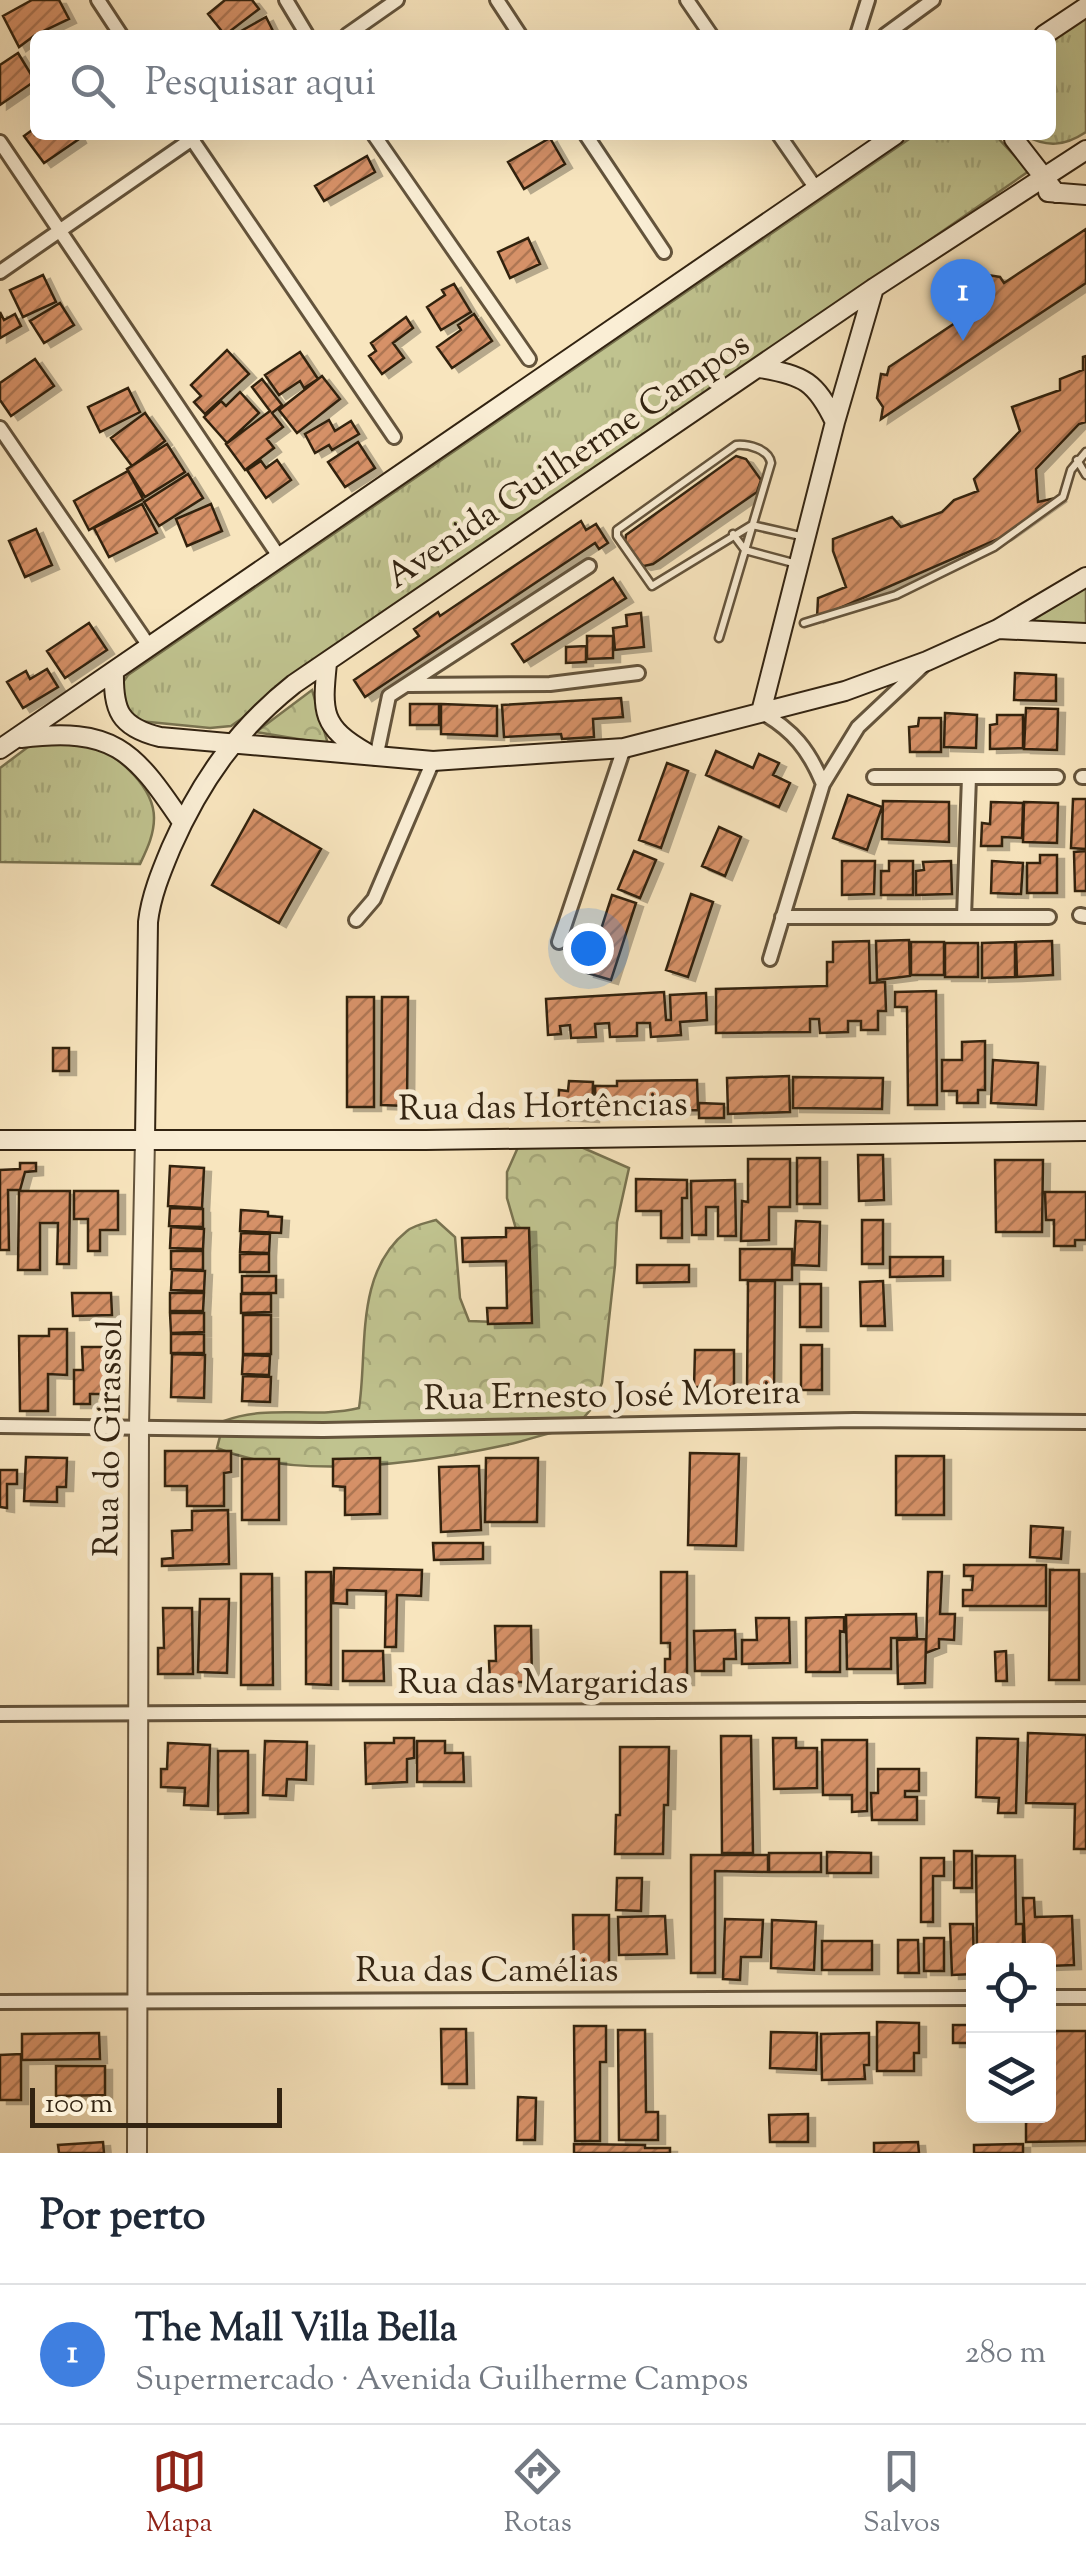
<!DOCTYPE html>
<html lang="pt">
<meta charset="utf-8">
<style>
body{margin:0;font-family:"Sorts Mill Goudy",serif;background:#f6f6f7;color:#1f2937}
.controls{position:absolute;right:30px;bottom:30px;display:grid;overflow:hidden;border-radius:15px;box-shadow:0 10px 40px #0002}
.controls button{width:90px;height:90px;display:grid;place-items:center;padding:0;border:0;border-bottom:2px solid #e0e1e3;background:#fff;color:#1f2937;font:50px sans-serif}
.scale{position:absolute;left:30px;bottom:25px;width:252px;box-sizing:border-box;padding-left:10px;border:5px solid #322311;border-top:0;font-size:28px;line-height:35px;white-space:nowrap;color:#322311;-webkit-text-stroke:8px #faeed5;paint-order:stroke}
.you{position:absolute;left:588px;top:948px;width:35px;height:35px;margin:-25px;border:8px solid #fff;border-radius:50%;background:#1a73e8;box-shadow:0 0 0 15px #1a73e833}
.badge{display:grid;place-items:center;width:65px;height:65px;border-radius:50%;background:#8f2418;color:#fff;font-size:32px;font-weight:700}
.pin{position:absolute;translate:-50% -82px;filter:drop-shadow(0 2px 5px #0008)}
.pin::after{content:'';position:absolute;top:52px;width:35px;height:30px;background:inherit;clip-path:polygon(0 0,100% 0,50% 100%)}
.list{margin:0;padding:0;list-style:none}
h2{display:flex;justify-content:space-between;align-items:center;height:130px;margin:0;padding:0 40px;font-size:42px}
h2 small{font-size:32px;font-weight:400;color:#747a83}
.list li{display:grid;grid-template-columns:65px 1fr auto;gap:30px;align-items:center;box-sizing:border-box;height:140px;padding:0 40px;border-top:2px solid #e0e1e3}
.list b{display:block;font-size:38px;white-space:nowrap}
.list p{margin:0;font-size:32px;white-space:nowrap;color:#747a83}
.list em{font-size:32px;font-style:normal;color:#747a83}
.icon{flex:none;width:55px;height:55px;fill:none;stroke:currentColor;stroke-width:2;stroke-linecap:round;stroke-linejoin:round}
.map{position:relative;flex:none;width:1086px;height:2153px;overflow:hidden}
.search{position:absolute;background:#fff;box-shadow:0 10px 40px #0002;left:30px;right:30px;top:30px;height:110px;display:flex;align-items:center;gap:25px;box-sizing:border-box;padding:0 35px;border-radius:15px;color:#747a83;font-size:38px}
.sheet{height:270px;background:#fff}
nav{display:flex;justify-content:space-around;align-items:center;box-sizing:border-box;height:140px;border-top:2px solid #e0e1e3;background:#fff;font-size:28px;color:#747a83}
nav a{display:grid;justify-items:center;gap:5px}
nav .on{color:#8f2418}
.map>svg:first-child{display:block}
.grass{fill:url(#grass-tufts);stroke:#797350;stroke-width:2.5}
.forest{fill:url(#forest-crowns);stroke:#797350;stroke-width:2.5}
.building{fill:url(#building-hatch);stroke:#322311;stroke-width:2.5;filter:url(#shadow)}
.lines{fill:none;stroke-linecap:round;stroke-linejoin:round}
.service-casing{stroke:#64543c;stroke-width:11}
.minor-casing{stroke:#64543c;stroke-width:18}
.tertiary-casing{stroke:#64543c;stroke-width:22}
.secondary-casing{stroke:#322311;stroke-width:22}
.service{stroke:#faeed5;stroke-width:6}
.minor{stroke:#faeed5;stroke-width:12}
.tertiary{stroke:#faeed5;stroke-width:18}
.secondary{stroke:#faeed5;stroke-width:18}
.labels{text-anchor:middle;stroke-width:10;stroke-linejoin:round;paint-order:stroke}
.street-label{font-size:35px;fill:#322311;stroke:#faeed5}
</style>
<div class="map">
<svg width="1086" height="2153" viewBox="0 0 1086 2153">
<defs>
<pattern id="grass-tufts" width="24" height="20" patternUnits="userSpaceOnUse" patternTransform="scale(2.5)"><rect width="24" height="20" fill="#c0c38f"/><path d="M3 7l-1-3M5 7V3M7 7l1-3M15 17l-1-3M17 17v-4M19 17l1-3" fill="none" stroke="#a5a77a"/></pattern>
<pattern id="forest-crowns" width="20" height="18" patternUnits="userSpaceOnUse" patternTransform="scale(2.5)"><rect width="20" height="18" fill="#c0c38f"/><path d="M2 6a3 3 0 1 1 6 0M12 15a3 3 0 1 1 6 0" fill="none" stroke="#a5a77a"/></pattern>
<pattern id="building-hatch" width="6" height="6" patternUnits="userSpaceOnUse" patternTransform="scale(2.5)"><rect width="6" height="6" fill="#d69167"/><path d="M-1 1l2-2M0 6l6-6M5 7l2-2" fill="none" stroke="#ae7653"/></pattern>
<filter id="shadow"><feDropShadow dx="7" dy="4" stdDeviation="0" flood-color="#0004"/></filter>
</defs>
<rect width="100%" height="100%" fill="#f8e5be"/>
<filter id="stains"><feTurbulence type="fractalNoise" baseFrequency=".002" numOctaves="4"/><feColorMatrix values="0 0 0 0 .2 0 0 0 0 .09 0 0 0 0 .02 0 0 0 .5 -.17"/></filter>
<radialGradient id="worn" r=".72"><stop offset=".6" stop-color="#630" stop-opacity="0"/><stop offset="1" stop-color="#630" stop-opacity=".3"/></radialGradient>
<path class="grass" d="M1086,13V132C1065,146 1047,148 1024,135H1051V37Z
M915,135H995L1029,171L231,726L210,728L139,721L121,705L119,688L128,675Z
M1086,584V629L1015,625Z
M61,742C72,743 83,743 93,747C120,756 154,788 154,818C154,835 147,849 140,864L0,862V768L32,744Z"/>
<path class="forest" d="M312,690L328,744L256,732Z
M572,1143L629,1168L617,1222L615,1265L602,1383L591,1409L574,1429C549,1431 530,1440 506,1445C422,1463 298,1481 217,1448L224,1421C268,1404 313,1419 359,1408C368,1350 354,1273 407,1231C414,1225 426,1223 436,1220L455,1237L460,1298L469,1321L496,1322L520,1306L516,1229L507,1198V1172L519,1145Z"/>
<path class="building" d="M32,0H59L69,19L35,35L19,47L3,16Z
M225,0H252L259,9L225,35L208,14Z
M266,17L275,35H234Z
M18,53L35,81L0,105V65Z
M35,128V135H77L79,139L44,163L24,136Z
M550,138L565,164L524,189L508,162Z
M367,156L375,172L324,201L315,186Z
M1086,229V283L881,419L883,407L877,398L881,374L887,375L889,367L967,315L971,286L988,275L1000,277L1004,283Z
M528,238L540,264L510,278L498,252Z
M43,275L56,302L23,317L10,290Z
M454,284L471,312L441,330L427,307L445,295L442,290Z
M60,303L74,325L44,343L30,321Z
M0,312L4,320L15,314L21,326L0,338Z
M474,314L492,341L452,368L437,347L461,330L458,325Z
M406,317L413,328L393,343L404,358L382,374L369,356L376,351L371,343Z
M227,350L249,374L205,414L194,402L201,396L191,385Z
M300,352L318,379L304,388L300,381L279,395L265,375Z
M1086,356V422L1079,424L1036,469L1038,502L1060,497L1005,536L817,618L818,598L846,587L833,551V539L892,517L901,527L942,512L954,500L978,491L974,479L1020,431L1012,407L1060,390V379L1083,370V357Z
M35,359L54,386L11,416L0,400V383Z
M322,376L340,399L297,433L279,410Z
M262,379L282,405L272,413L283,427L267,439L274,448L245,470L226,444L270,411L252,387Z
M128,388L140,412L100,432L88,407Z
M240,392L259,413L227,443L204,417L221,401L226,406Z
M145,413L165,441L132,466L111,438Z
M329,420L335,431L351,421L359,434L332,450L329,445L315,453L305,434Z
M358,442L375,468L345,487L328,462Z
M167,444L185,472L145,497L127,469Z
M736,456L746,459L761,480L757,492L653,564L644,566L639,563L625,542L626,535Z
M277,460L291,480L266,498L247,470L261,461L266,468Z
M128,471L143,499L89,530L74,501Z
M188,474L203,498L159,526L144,502Z
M142,504L157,533L109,557L94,528Z
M211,504L222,531L187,546L176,519Z
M581,521L586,530L596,524L608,543L599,549L595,543L365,697L354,680L419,636L414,629L438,612L440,616Z
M36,529L52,565L25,577L9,541Z
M613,578L626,598L524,662L512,644Z
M641,613L644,647L615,650L613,628L627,626L626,615Z
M89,623L107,650L65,678L47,651Z
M587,636H613V658L587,659Z
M586,646V662L566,663V647Z
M47,669L58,687L23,708L7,682L26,671L30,679Z
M1015,673L1056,675V701L1014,700Z
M621,698L623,717L593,719L594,737L562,739L561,734L504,737L502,705Z
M410,704H439V725H410Z
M441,704L497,706V736L441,734Z
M1026,708L1058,709L1057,750L1024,749Z
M945,713L977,715L976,748L944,747Z
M997,715H1023V748L990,749V725L997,724Z
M919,718H941V752H910L909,727L918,726Z
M716,751L753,768L759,754L779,763L773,775L790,783L779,807L706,775Z
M667,763L688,771L661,848L639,840Z
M848,795L882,807L867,850L833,838Z
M1073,799H1086V849L1071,848Z
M883,801L949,802V842L882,839Z
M991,802L1023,803L1022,838L1002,837V846H981L982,823L990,824Z
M1024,802L1058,803L1057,843L1023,842Z
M254,810L321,849L279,923L212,885Z
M719,827L741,837L725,876L702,866Z
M634,851L656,860L640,898L618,889Z
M1086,851V891H1075L1074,852Z
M1040,855H1057V893H1027V863H1040Z
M842,861H875L874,894L842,895Z
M889,861H913V895H881V871H889Z
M951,861L952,894L916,895V871L924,870L923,862Z
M992,861L1023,863L1021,894L991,893Z
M691,894L713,902L688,977L666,970Z
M612,895L636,903L611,980L587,973Z
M909,940L910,976L877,980L876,941Z
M869,941L870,983L885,982L886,1011H878V1030H861V1021H848V1032L820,1033L819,1019H810V1032L716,1033V989L827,986V962H833V942Z
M1052,941L1053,975L1017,977L1016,942Z
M911,942H944V975H911Z
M1015,942V977L982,978V943Z
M945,943H978V977H945Z
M936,991L937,1105H908L907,1007H895V992Z
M664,992L666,1020H671L670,995L706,993L707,1020L680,1022L681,1035L651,1037L650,1023H637V1036L610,1037L609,1023L595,1024L596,1037L571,1038L570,1025L560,1026L561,1034L548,1035L546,999Z
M347,997H374V1107H347Z
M382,997H408L407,1106L381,1105Z
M985,1041V1090H978V1103H957V1091H942V1060H962V1042Z
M53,1048H69V1071H53Z
M993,1060L1038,1063L1036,1105L991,1103Z
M789,1076L790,1112L728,1114L727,1078Z
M793,1077L883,1078L882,1109L793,1108Z
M697,1080L698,1110L596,1113L595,1086H617V1081Z
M569,1081L593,1082L592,1118L558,1116L559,1090L568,1091Z
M699,1103L724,1104V1118H699Z
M858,1155H883L884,1200L859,1201Z
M797,1158H820V1204H797Z
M748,1159H790V1207H769V1240L741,1241L742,1201L748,1202Z
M995,1160H1043L1042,1232H996Z
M20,1163H36V1171L25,1172L20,1190H8L9,1250H0V1170L20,1169Z
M170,1166L204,1168L202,1208L168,1206Z
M636,1179L687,1180V1198H682V1238H661V1211H636Z
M735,1180L736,1236H718V1207H706V1235H692L691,1181Z
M19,1191H70L69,1264H57L58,1223H40V1270H18Z
M74,1191H118V1230H100V1251H88V1219H74Z
M1045,1192H1086V1240H1075V1246H1054V1220H1046Z
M170,1208L203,1209V1227L169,1226Z
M241,1210L268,1212V1216L282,1217L281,1233L240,1231Z
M862,1220H883V1264H862Z
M796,1221L820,1222L819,1266L794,1265Z
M171,1227L204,1229L203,1249L170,1248Z
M506,1228H529L532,1323L488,1324L487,1308H507L506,1261L463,1262L462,1238L506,1237Z
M241,1233L270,1234L269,1253L240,1252Z
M740,1249H792V1280H740Z
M171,1251H203V1270L171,1269Z
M240,1254H269V1272H240Z
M890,1257H943V1276L890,1277Z
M637,1265H689V1282L637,1283Z
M172,1270L205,1271L204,1291L171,1290Z
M242,1276H276V1293H242Z
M748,1281H775L774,1392H747Z
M883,1281L885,1326H861L860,1282Z
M800,1284H821V1327H800Z
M72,1293H111L112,1315L73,1316Z
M170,1293H204L203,1311H170Z
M241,1294H271V1312L241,1313Z
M170,1313H204V1332L171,1333Z
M243,1315H271V1354H243Z
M49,1329H67V1375L48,1374V1411H20L19,1336H49Z
M171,1334H204V1353H171Z
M801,1345H822V1390H801Z
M82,1347H108V1394H90V1404H74V1370H83Z
M695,1350H734V1387H694Z
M172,1354L205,1355L204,1398L171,1397Z
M243,1355L270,1356L269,1375L242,1374Z
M243,1376L271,1377L270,1402L242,1401Z
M165,1451H231V1472L224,1473V1506H187V1486H165Z
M690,1453L739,1454L736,1546L688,1545Z
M896,1456H944V1515H896Z
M26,1457L67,1458L66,1487H57V1502L24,1501Z
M380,1458V1514L345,1515V1487L333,1486V1459Z
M486,1458H538L537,1522H485Z
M242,1459H279V1520H242Z
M479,1466L481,1530L441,1532L439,1467Z
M0,1470H17V1484H7V1508L0,1507Z
M228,1510L229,1564L162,1566V1559L173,1558L172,1531L192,1530V1511Z
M1031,1526L1063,1528L1061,1559L1030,1557Z
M433,1543H483V1559L434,1560Z
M964,1565H1046V1606H963V1590H972L973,1576H964Z
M334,1568L422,1570L421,1596L397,1595L396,1647H385L386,1591L347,1590V1604L333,1603Z
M1050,1570H1079V1680H1049Z
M306,1572H331V1685L306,1684Z
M661,1572H687V1681H665V1659H670V1643H661Z
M928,1572H942L940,1614H955L954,1640L939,1639V1648L926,1653Z
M241,1574H272L273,1685H241Z
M200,1599H229L227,1673L198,1672Z
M163,1608H192L193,1674H158V1648H164Z
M916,1614L917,1638H891V1669H847L846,1615Z
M844,1617V1632L840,1631V1672H806V1618Z
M756,1618H789L790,1663L742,1664V1640H757Z
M495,1626H531L532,1682H490L489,1661H496Z
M735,1630L736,1659H724V1671H695L694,1631Z
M926,1639L925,1683L898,1684L897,1640Z
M343,1651H383L384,1681H343Z
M1006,1651L1007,1681H996L995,1652Z
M1028,1733L1086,1735V1849H1074L1075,1804L1026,1803Z
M721,1736H751L753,1853H722Z
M394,1738H414V1758L407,1759V1782L366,1784L365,1743H394Z
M773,1738H796V1748H817V1788L774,1789Z
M977,1738L1018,1739L1016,1813H998L999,1798L976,1797Z
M822,1740H867V1811L852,1812V1795H823Z
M265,1741L307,1742L306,1780L287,1779L286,1796L263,1795Z
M417,1741H445V1753H463L464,1782H417Z
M168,1743L210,1745L208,1806L184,1805L185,1788L161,1787V1769H167Z
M620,1747H669L668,1805H664L663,1854H615L616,1815H620Z
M218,1751H248V1813L218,1814Z
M878,1769H919V1791H905V1797H917V1820H872L871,1793H878Z
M954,1851H972V1888H954Z
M827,1852L871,1853V1873H827Z
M769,1853H821V1872H769Z
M691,1855H768V1872L715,1871V1973H691Z
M976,1856H1015L1016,1924H1023V1950H977Z
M921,1858H944V1876H933V1922H921Z
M617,1878H642L641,1911L616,1910Z
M1023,1898H1034L1035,1917L1072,1916L1074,1965L1048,1966V1950H1025Z
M573,1915H609V1970H574Z
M665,1916L667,1954L619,1955L618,1917Z
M725,1919L763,1920L761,1957H741L740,1980L723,1979Z
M772,1920L816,1922L814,1970L771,1968Z
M950,1924H973L974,1974L952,1975Z
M924,1938H944V1971H924Z
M898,1940H918L919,1973H898Z
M822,1941H872V1970H822Z
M877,2022L919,2023V2053H914V2071H877Z
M953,2025H973L972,2043H953Z
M574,2026H606V2062H600V2141H575Z
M441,2029H466L467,2084H442Z
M618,2030H645L646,2112H658V2140H619Z
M1048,2031H1086V2141L1026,2142V2116H1048Z
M771,2032L817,2033L816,2070L770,2068Z
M99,2033L100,2059L22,2060V2034Z
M869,2033V2065H864L865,2079L822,2080L821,2034Z
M21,2054V2100H0V2055Z
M56,2066H105V2095L56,2096Z
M518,2097L536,2098L535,2140H517Z
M808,2114V2142H770L769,2115Z
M103,2142L104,2153H59L58,2145Z
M918,2142L919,2153H874V2143Z
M574,2144L645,2145V2148H670V2153H574Z
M1023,2144V2153H974V2145Z"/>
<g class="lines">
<g class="service-casing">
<path id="service" d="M1077,460L1086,475
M733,534L745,550L797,564
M804,623L896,595L994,547L1063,497L1071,470L1086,452
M719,638L771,463C769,449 748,444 736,445L617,530V536L652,586L752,525L805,537"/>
</g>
<g class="minor-casing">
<path id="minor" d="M98,0L121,35
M286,0L307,35
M497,0L520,35
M687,0L711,35
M347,35L397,0
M857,35L868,0
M885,35L933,0
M189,135L394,437
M374,135L529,359
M586,135L664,252
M779,135L817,190
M0,142L278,555
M0,272L195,137
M0,428L149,646
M409,685L550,684L638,673
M761,712C793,730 809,750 823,784
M376,758L389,696L589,566
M874,777H1057
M1082,777H1086
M1080,915L1086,916
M782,917H1049
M964,917L969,777
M356,920L374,899L433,761
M559,942L624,748
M770,959L823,784L858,727L926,663
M0,1426L323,1430L854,1420L1086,1422
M0,1714L1086,1709
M1048,1997H1086
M0,2002L974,1998"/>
</g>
<g class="tertiary-casing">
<path id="tertiary" d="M137,2153L139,1427L145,1139"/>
</g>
<g class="secondary-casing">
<path id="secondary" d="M1044,35L1086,7
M1014,139L1056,193
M1048,192L1086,195
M760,368C804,375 816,382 835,422
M998,629L1086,633
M327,663C322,712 321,727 367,753
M114,671C113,710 119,727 160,737L433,761L624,748L845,691L927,661L998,629L1086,577
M761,712L835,422L874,288
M21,738C113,727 133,749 182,822
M0,749L895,135
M145,1139L148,922C151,896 161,872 171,848C200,782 237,729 294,684L874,288L1086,150
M0,1140H426L1086,1131"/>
</g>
<use href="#service" class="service"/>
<use href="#minor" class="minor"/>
<use href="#tertiary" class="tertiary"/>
<use href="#secondary" class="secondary"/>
</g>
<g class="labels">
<g class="street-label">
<text transform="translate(567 459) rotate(-34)" y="12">Avenida Guilherme Campos</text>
<text transform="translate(543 1105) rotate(-1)" y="12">Rua das Hortências</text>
<text transform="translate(612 1394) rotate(-1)" y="12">Rua Ernesto José Moreira</text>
<text transform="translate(107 1438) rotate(-89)" y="12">Rua do Girassol</text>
<text x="543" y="1693">Rua das Margaridas</text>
<text x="487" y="1981">Rua das Camélias</text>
</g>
</g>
<rect width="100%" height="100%" filter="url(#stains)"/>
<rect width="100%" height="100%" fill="url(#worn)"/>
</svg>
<div class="controls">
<button><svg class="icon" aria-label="locate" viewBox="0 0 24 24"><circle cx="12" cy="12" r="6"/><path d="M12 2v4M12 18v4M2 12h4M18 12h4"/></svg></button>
<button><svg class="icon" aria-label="layers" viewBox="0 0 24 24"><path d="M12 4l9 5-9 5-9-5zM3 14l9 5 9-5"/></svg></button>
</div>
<div class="scale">100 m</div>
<div class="you"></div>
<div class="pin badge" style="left:963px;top:341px;background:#3f7fe0">1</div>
<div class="search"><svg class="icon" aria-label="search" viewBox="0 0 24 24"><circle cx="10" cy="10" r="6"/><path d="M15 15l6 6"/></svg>Pesquisar aqui</div>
</div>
<section class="sheet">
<h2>Por perto<small></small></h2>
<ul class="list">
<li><span class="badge" style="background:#3f7fe0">1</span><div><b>The Mall Villa Bella</b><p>Supermercado · Avenida Guilherme Campos</p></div><em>280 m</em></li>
</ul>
</section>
<nav>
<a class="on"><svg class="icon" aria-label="map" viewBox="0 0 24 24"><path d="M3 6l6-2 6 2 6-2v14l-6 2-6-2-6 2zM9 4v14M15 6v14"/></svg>Mapa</a>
<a><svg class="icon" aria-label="directions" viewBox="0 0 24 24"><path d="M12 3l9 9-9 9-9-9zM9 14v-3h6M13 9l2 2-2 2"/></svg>Rotas</a>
<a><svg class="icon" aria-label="saved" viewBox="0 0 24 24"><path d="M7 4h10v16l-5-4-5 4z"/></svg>Salvos</a>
</nav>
